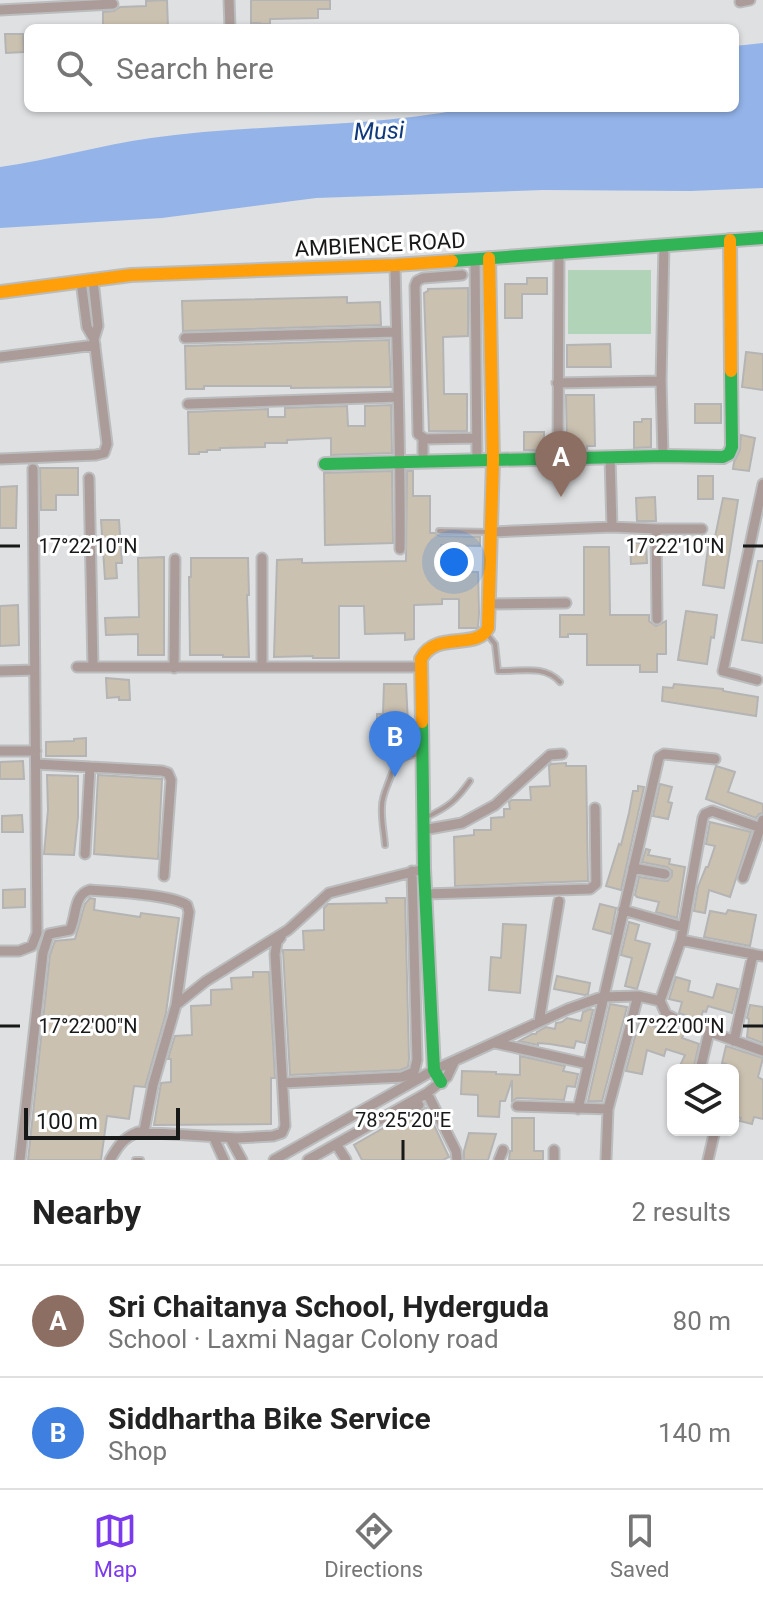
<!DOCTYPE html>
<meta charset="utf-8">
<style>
body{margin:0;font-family:Roboto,sans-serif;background:#f2f2f2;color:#222}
.controls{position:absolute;right:24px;bottom:24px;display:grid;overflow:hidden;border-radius:12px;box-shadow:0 2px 6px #0004}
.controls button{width:72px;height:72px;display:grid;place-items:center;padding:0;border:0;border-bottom:2px solid #e0e0e0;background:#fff;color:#222;font:40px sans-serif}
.scale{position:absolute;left:24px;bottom:20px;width:156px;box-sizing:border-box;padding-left:8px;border:4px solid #171818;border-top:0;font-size:22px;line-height:28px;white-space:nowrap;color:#171818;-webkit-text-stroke:6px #fff;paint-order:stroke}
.you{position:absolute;left:454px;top:562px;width:28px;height:28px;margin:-20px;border:6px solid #fff;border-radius:50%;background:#1a73e8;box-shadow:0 0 0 12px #1a73e833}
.badge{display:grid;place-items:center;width:52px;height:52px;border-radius:50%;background:#7c3aed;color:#fff;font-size:26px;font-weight:700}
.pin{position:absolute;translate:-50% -66px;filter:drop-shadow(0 2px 4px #0008)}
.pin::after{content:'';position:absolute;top:42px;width:28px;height:24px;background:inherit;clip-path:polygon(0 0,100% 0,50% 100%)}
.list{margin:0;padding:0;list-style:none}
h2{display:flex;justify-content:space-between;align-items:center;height:104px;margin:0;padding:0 32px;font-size:34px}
h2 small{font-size:26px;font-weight:400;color:#767676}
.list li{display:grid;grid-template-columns:52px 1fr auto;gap:24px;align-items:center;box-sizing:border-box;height:112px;padding:0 32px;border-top:2px solid #e0e0e0}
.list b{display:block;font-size:30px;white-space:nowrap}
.list p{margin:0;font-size:26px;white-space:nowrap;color:#767676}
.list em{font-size:26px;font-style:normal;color:#767676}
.icon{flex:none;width:44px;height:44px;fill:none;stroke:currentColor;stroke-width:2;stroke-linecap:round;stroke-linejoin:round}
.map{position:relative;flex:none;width:763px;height:1160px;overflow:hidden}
.search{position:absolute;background:#fff;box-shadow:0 2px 6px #0004;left:24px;right:24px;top:24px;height:88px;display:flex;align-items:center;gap:20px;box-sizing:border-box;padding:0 28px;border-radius:12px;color:#767676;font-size:30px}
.sheet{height:328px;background:#fff}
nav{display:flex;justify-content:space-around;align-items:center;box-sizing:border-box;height:112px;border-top:2px solid #e0e0e0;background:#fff;font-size:22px;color:#767676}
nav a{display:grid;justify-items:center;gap:4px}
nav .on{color:#7c3aed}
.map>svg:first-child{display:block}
.green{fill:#b1d4b9}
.water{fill:#93b3e9}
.building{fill:#cbc1b1;stroke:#b4b4b4;stroke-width:2}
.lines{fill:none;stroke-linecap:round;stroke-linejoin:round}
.lane-casing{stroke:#bbbcbd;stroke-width:8}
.street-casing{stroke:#bbbcbd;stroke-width:13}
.fast-casing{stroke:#bbbcbd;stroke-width:16}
.slow-casing{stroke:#bbbcbd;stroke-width:16}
.lane{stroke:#ab9c99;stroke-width:4}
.street{stroke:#ab9c99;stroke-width:9}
.fast{stroke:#30b455;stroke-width:12}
.slow{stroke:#ff9f0a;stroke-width:12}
.ticks{fill:none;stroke:#171818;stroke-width:3}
.labels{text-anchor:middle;stroke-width:6;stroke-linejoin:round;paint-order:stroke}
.street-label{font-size:22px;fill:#171818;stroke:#fff}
.water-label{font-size:24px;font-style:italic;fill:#113a7d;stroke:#fff}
.ticks-label{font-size:20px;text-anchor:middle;fill:#171818;stroke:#fff;stroke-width:6;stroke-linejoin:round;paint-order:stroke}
</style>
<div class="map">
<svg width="763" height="1160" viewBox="0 0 763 1160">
<rect width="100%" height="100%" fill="#dfe0e1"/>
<path class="green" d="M568,270H651V334H568Z"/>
<path class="water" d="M763,43V188L691,191L543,190L316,198L162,218L0,228V167C51,160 100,145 151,138C256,123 365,129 469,108H735V46Z"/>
<path class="building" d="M167,0L168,28H103V12L114,11L120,7L146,6V1Z
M251,0H330V9H318V18L270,19V24H260V23H251Z
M5,34H23L24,52L6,53Z
M527,278H547V294H522V318H505V284H527Z
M468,288V336L443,337L444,394H467V431H429L424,293L428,291V289Z
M347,297V303L380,302L381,325L183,331L182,301Z
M389,340L391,387L291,388V386H204V389H186L185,346Z
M610,344L611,367H567V345Z
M746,352L763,354V390L742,387Z
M566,395H594L595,446H587V449L567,448Z
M695,404H721V423H695Z
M391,405L392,453L331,455V438L287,440V443H265V447L220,448V450H207V452H199V454H189L188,412L268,409V417H285V408L347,406L348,426H365V406Z
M642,419H651V447L634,448V422H642Z
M524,432H544V450H524Z
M741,435L755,438L749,471L733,469L734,462L740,450Z
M40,468H78V495H56V510H41Z
M392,471L393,543L325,545L324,473Z
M407,471H413V496H430V533H435L439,536L480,537V546L441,545V572H478L479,613L478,628H459V599H442V604L414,605V639L405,640V633L365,634L364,606H339V658H313V656L274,657L277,560L302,559V563L406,561Z
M698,476H713V499H698Z
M17,486L16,528H0V487Z
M655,497L656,521H637L636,498Z
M723,498L738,500L724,588L703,585L709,541L714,542Z
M101,520H119L122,563H116L117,578L105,579Z
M630,543H646L647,563L631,564Z
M584,547H609L610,615H649V621L656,626L666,621V654H657V672H640V665H587V634H568V637H560V615H584Z
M164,557V655H138V634L106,635L105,618L139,617L138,558Z
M191,558H248L249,595H247L249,657H223V655H190L189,577H191Z
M758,561H763V643L742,640Z
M18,605L19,645L0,646V606Z
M686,611L717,615L714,638L711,637L707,664L678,660Z
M106,678L129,680L130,700H119V697L107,698Z
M384,684H406L409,744L377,745V714H383Z
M674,684L723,689V691L734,693L758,697L756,716L662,701L663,687L673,688Z
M86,738V756H46V742L74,741V739Z
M23,761L24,779H0V762Z
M566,763V766H586L588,881L455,886L454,837L474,835V830H491V818L504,817V809H510L509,802L512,800H531L530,787L550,786L549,766L551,764Z
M716,766L735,772L728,792L763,804V813L759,814L756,818L706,799Z
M47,775L78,776V817L74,855L44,854L48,810Z
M98,775L162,779L158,859L94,854Z
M660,784L672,787L668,802L672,803L668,819L653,816Z
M638,786L644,787L621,890L606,886L619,844L621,845L629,813L633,791H638Z
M22,815L23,832H2V816Z
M710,822L751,832L730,897L709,890L705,913L694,911L698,887L706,867H708L715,846L706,844Z
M646,849L650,850L648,855L670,859L669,864L685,867L677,918L656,912L659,902L637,897L635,895L639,877L664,881H668L672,876V871L667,867L642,862Z
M25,889V907L3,908V890Z
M90,898L95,899L94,910L140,917L141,913L179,918L166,1013L145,1087L134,1086L129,1119L107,1116L101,1160H28L50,955L55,941L75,939L85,904Z
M386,898H405L409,1059L408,1067L400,1070L290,1075L283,950H304L303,931L324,930V908L328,904L387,903Z
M600,904L616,908L611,934L593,929Z
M728,910L756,915L750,946L704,937L710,911L726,914Z
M629,922L639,925L635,940L650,944L637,989L625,986L632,958L621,955Z
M503,924L526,925L520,993L489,990L491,957L501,958Z
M253,972H269L275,1078H271V1124L154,1125L161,1083L171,1082V1059H168L175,1036L192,1035L191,1006L211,1005V990L232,989L231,978L253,977Z
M557,976L590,983L588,994L585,995L554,989Z
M676,977L690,981L688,991L713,998L717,984L738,989L732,1013L708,1006L706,1012L703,1011L700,1020L679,1013L682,1002L669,999Z
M610,1004L627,1007L602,1101H588Z
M750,1005L763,1007V1043L747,1037L749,1019L747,1018Z
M590,1009L593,1010L585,1043L576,1041L574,1048L550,1044L538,1043V1045L519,1041L532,1034H536L537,1032L546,1027L555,1029L556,1023L562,1022L567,1018L581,1021L583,1012Z
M639,1022L656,1027L657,1023L685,1031L682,1038L699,1044L693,1070H678L685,1055L666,1049L664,1056L647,1050L642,1074L626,1071Z
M726,1046L763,1058L758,1077L763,1080V1119L754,1117L752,1124L740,1121L741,1118L733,1116V1070H724L726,1064L722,1063Z
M520,1056L565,1066L563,1071L578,1074L575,1087L567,1086L564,1100L517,1098L512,1101V1080L505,1101H500L499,1117L478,1116V1095L461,1094L462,1071L496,1072V1074L520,1075Z
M426,1108L449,1157L443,1160H362L354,1145L387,1126L395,1127Z
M512,1118H534V1151H543V1160H509L510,1151H512Z
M469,1133L496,1134L488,1160H464V1151Z"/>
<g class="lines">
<g class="lane-casing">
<path id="lane" d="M439,531L489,532
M487,634L495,644L498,671C520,672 544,664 560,682
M427,817C448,807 456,801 470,781
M385,845C384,832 381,819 382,806C382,797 386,789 389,781C395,764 400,754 420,755
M135,1160H141"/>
</g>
<g class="street-casing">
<path id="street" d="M229,0L230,28
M740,2L750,0
M0,10L113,4
M475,259L477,460
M395,265C397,360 401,454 400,549
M462,275L423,278L417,281L415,286L418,434L425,439L476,438
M81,281L87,327L94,339L98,326L93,280
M185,338L396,332
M0,357L95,345
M557,383L661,381
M188,404L397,397
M423,438V461
M663,456L661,381L664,245
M610,457L612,527
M558,458L559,253
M0,459L96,455L104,453L107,444L94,339
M89,478L93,667
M656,529H702
M492,532L612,527L656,529L657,619
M262,558V667
M489,604L566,603
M77,667H421
M174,668L175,559
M0,671L34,670
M757,680L723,671L763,484
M0,751H36
M36,764L162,771L168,773L171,780L164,876
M423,830L462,823L495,805L550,755L562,754
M85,854L90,767
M633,868L665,874
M743,878L763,820
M424,894L590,889L596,884L595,808
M623,910L683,927
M681,940L763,956
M0,951H19L32,946L37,933L33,469
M660,1001L681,940L703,818L705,814L712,811L761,828
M539,1022L559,901
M734,1041L753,954
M495,1043L588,1064
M700,1070L709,1032
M283,1083L402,1077L414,1072L417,1060L412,871
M427,1093L456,1151L457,1160
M517,1106L608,1109
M578,1109L659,757L664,754L715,759
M391,1120L419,1105
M144,1131L153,1085L176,1005L206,981L288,930L329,893L424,869
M214,1138L224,1160
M230,1138L242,1160
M336,1144L346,1160
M20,1160L43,953L49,934L70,930C77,916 73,895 90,890C114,892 169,894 187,905L189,912L176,1005
M110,1160C118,1146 123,1138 138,1132L237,1138L273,1136L282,1133L285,1126L275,954L277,942L281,937
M274,1160L434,1070L568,1009L602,997L638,996L660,1001L666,1014L677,1020L763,1051
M308,1160L427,1093L447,1077L454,1062
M499,1160L503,1150
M554,1160V1150
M606,1160L608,1109L638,996
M708,1160L715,1130"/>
</g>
<g class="fast-casing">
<path id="fast" d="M452,261L763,238
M325,464L663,456L723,457L729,454L732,447L731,371
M422,722L424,869L434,1070L441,1082"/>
</g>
<g class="slow-casing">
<path id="slow" d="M730,240L731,371
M0,292L131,275L395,265L452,261
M422,722L421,659C436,630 476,651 488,628L493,460L489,258"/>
</g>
<use href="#lane" class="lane"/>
<use href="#street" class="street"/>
<use href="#fast" class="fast"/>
<use href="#slow" class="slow"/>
</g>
<path class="ticks" d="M0,546H20M743,546H763M0,1026H20M743,1026H763M403,1140V1160"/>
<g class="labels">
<g class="street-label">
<text transform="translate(380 244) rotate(-3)" y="8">AMBIENCE ROAD</text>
</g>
<g class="water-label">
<text transform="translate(379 131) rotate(-2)" y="8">Musi</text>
</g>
</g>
<g class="ticks-label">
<text x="88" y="553">17°22'10"N</text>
<text x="675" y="553">17°22'10"N</text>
<text x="88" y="1033">17°22'00"N</text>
<text x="675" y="1033">17°22'00"N</text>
<text x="403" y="1127">78°25'20"E</text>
</g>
</svg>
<div class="controls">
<button><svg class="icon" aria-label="layers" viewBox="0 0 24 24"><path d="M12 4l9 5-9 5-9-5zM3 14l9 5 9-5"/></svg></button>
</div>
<div class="scale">100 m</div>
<div class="you"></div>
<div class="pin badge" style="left:561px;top:497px;background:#8d6e63">A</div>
<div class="pin badge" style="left:395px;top:777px;background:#3f7fe0">B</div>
<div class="search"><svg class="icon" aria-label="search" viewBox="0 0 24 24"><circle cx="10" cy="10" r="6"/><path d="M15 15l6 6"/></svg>Search here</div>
</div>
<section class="sheet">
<h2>Nearby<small>2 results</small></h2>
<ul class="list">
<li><span class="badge" style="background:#8d6e63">A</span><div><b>Sri Chaitanya School, Hyderguda</b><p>School · Laxmi Nagar Colony road</p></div><em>80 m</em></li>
<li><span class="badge" style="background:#3f7fe0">B</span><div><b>Siddhartha Bike Service</b><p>Shop</p></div><em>140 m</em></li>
</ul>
</section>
<nav>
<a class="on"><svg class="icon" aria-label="map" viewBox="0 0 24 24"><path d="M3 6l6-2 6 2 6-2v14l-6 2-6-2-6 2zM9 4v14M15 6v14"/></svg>Map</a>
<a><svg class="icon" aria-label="directions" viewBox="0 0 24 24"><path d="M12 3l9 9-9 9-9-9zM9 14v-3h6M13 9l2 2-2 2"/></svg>Directions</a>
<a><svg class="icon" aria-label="saved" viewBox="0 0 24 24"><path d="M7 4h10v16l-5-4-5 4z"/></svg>Saved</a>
</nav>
